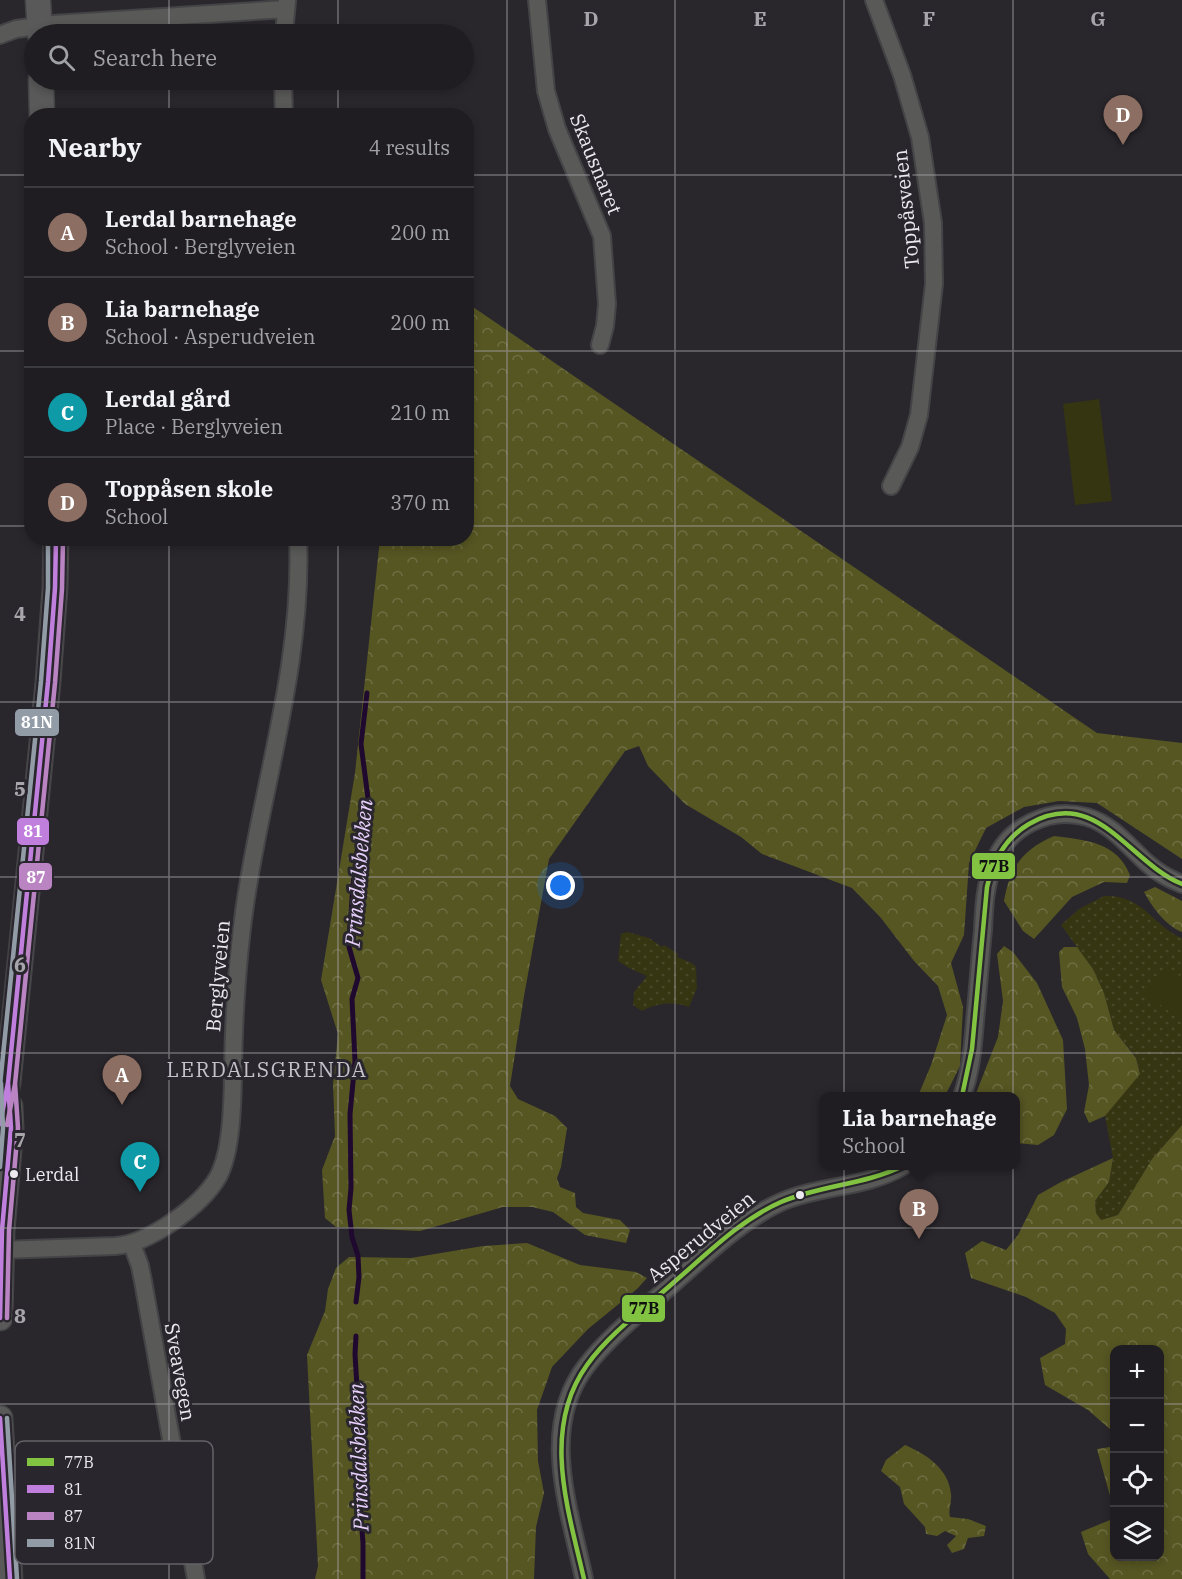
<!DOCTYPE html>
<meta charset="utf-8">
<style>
body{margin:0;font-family:"IBM Plex Serif",serif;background:#27262a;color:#f1f3f6}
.controls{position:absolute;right:18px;bottom:18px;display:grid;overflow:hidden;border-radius:12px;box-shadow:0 3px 9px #0003}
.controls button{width:54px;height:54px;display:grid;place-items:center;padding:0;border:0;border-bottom:2px solid #3c3b3f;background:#1f1d21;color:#f1f3f6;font:30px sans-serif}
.you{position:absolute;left:561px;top:886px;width:21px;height:21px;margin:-15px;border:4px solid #fff;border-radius:50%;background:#1a73e8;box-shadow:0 0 0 9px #1a73e833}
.badge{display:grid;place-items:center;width:39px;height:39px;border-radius:50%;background:#2563eb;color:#fff;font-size:20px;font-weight:700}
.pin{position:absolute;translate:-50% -50px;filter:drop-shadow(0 2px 3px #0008)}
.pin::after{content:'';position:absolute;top:32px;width:21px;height:18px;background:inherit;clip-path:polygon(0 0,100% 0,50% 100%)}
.popup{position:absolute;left:819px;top:1092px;width:201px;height:78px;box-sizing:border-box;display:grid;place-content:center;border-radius:12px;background:#1f1d21;filter:drop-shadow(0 2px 4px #0005);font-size:20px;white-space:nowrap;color:#a1a2a5}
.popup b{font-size:22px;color:#f1f3f6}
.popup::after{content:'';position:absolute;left:50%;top:100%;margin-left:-12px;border:12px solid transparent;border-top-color:#1f1d21}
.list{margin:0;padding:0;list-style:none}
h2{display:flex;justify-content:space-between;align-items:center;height:78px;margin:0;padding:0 24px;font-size:26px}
h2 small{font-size:20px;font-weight:400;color:#a1a2a5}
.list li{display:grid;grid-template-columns:39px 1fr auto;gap:18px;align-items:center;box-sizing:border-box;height:90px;padding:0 24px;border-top:2px solid #3c3b3f}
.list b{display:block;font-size:22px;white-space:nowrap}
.list p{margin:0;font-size:20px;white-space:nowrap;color:#a1a2a5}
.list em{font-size:20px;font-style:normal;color:#a1a2a5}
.icon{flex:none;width:33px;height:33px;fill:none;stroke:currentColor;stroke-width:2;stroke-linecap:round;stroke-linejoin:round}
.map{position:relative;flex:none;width:1182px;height:1579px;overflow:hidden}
.search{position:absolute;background:#1f1d21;box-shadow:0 3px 9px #0003;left:24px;top:24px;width:450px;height:66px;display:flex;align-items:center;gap:15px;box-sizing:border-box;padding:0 21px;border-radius:33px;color:#a1a2a5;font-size:22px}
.panel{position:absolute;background:#1f1d21;box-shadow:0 3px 9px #0003;left:24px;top:108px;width:450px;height:438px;border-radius:24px}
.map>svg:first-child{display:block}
.grass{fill:url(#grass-dots)}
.forest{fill:url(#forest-crowns);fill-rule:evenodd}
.pitch{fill:#353512}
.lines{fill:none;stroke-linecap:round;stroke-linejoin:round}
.stream{stroke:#20092f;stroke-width:5}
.street-casing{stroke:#444346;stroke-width:20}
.secondary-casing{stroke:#444346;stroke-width:27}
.street{stroke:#595958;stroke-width:16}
.secondary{stroke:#595959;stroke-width:24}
.bus-1-casing{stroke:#29262d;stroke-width:9}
.bus-2-casing{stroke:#29262d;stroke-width:9}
.bus-3-casing{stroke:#29262d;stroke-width:9}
.bus-4-casing{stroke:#29262d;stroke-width:9}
.bus-1{stroke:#82c341;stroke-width:4.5}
.bus-2{stroke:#c07fdc;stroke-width:4.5}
.bus-3{stroke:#ba84c3;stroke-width:4.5}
.bus-4{stroke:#929ca6;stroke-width:4.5}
.grid{fill:none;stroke:#a8a6ab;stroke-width:1.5;stroke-opacity:0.55}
.bus-dot{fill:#eceaef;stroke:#29262d;stroke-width:2}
.labels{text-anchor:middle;stroke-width:6;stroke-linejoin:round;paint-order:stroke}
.bus-label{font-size:18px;fill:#eceaef;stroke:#29262d;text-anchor:start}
.street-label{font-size:20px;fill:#eceaef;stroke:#29262d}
.water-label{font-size:21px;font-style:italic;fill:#e9d1fe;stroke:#29262d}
.neighbourhood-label{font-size:21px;letter-spacing:1.5px;fill:#c5c0ca;stroke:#29262d}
.key{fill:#29262d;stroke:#646167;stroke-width:1.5}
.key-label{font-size:16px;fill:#eceaef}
.grid-label{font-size:20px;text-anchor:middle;font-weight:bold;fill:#a8a6ab;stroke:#29262d;stroke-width:6;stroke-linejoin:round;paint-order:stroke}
.line-badge{stroke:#29262d;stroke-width:2}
.badge-label{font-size:16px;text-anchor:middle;font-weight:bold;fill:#fff}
.pale-badge-label{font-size:16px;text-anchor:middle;font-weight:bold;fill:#111}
</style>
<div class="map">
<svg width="1182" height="1579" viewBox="0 0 1182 1579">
<defs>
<pattern id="grass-dots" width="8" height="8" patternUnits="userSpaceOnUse" patternTransform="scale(1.5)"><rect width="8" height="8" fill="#353512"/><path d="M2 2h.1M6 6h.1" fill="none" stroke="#494929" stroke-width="1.8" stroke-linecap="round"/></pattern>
<pattern id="forest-crowns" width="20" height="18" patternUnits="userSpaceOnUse" patternTransform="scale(1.5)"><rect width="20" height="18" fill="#565623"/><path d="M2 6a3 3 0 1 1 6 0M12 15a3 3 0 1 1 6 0" fill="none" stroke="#6e6e43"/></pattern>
</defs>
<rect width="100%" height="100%" fill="#29272c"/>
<path class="grass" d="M1104,896C1143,894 1153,926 1182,938V1125L1152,1159L1118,1215L1101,1220L1096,1213L1095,1201L1109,1182L1113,1158L1105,1116L1140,1073L1136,1057L1114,1030L1104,993L1093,969L1061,925L1079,909Z
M627,932L649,938L662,947L664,945L678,954L677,957L692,963L696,967L697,988L689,1007C674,1001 656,1003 642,1011L633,1005L634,992L647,976L629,968L618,961L621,934Z"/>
<path class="forest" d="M467,303L1097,733L1182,743V859L1097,803L1059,801L1024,807L986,828L969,863L964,935L951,963L963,1007L960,1066L945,1096H918L931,1065L947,1015L938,986L914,961L881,918L852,888L762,854L741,837L685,804L648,766L639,746L625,751L549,859L524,996L510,1086L518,1099L555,1116L567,1128L561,1167L557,1178L560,1187L575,1193L576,1207L583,1213L620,1220L630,1230L626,1243L585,1235L553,1212L532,1207H503L420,1231L336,1227L325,1218L322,1170L335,1136L333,1084L338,1034L321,980L355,773L380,539L466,538Z
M1054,836C1086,840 1117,842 1130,875L1127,883L1104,882L1072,897L1034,939L1023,931L1004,901C1010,867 1022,850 1054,836Z
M1155,887L1182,901V932C1166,926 1152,907 1144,892Z
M1004,946L1013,952L1037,983L1063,1040L1067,1109L1054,1135L1038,1145L1015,1143V1096H975L998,1037L1003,1001L997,954Z
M1064,947H1077L1093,969L1104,993L1114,1030L1136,1058L1140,1074L1105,1116L1089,1123L1084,1112L1089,1085L1085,1049L1077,1018L1062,987L1059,952Z
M1182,1125V1579H1110L1088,1554L1081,1532L1110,1520L1112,1503L1097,1449L1110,1447L1111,1430L1088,1410L1045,1385L1040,1358L1065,1344L1066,1329L1055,1313L1026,1297L971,1278L965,1253L982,1241L1006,1250L1018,1235L1038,1195L1061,1182L1113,1158L1109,1182L1095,1201L1096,1213L1101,1220L1118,1215L1152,1159ZM1114,1350H1160V1556H1114Z
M527,1243L580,1265L636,1272L647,1278L637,1289L588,1329L552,1367L537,1410L538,1461L544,1493L536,1527L534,1579H315L318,1566L307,1355L325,1311L328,1289L336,1268L349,1257L411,1258L483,1246Z
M905,1445C926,1454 949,1469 951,1494C952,1502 948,1509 950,1517L968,1519L986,1526L984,1536L968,1538L964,1549L952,1553L947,1545L956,1536L945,1531L937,1536L926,1534L925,1527L904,1504L900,1487L881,1471L886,1460Z"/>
<path class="pitch" d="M1099,399L1112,501L1075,505L1063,404Z
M1167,966L1182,978V1013L1178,1018L1146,994Z"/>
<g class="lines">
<path class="stream" d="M356,1302L359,1277L358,1256L352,1237L349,1210L351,1188L350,1114L355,1061L352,999L358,978L349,947L353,884L360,830L369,806L361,744L367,693
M356,1336L355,1354L360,1437L359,1489L363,1543V1579"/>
<g class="street-casing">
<path id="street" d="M537,0L546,91L557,129L602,236L607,304L605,326L600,345
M874,0L902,75L920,137L933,223L934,284L919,415L910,447L891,486
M284,34L287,1
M0,35L16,29L53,24L286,9
M283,80L284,116
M962,1096C971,1072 973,1046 975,1021C978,990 980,960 983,930C984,907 985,884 994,863C1008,827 1049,806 1087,817C1113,825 1128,846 1147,863C1158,873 1169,879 1182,884
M132,1244L140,1266L143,1281L196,1579
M0,1250L115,1246C149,1244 201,1206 218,1177C236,1144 232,1072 234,1033C236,982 240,931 249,880C268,766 303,654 298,538
M584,1579C570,1510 538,1427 587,1365C610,1335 641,1312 669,1287C704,1257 739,1221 781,1202C820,1185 866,1188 903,1166"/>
</g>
<g class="secondary-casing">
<path id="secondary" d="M38,0L40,34
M41,80L42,116
M0,1124L8,1083L48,682L55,588L56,538
M0,1318L2,1230L11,1128L10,1106
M0,1418L10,1579"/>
</g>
<use href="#street" class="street"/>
<use href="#secondary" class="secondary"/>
<g class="bus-1-casing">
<path id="bus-1" d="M962,1096L972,1049L987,887C993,861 1005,838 1029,824C1097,785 1129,863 1182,884
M584,1579C568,1509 541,1429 587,1365C610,1333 644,1309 673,1283C707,1254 740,1220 781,1202C821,1185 864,1185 903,1166"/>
</g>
<g class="bus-2-casing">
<path id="bus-2" d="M0,1124L8,1083L48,682L55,588L56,538
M0,1318L2,1230L11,1128L8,1083
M0,1418L10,1579"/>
</g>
<g class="bus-3-casing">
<path id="bus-3" d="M7,1125L15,1084L55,683L62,589L63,538
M7,1318L9,1230L18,1128L15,1083"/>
</g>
<g class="bus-4-casing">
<path id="bus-4" d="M0,1085L41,681L48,588V538
M0,1167L3,1128L1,1083
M7,1418L17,1579"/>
</g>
<use href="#bus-1" class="bus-1"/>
<use href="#bus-2" class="bus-2"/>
<use href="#bus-3" class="bus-3"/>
<use href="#bus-4" class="bus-4"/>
</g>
<path class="grid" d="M169,0V34M338,0V34M507,0V1579M675,0V1579M844,0V1579M1013,0V1579M169,80V116M338,80V116M0,175H32M466,175H1182M0,351H32M466,351H1182M0,526H32M466,526H1182M169,538V1579M338,538V1579M0,702H1182M0,877H1182M0,1053H1182M0,1228H1182M0,1404H1114M1160,1404H1182"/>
<g class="bus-dot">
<circle cx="14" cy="1174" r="5"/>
<circle cx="800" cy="1195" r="5"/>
</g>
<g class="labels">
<g class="bus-label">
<text x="25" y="1181">Lerdal</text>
</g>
<g class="street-label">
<text transform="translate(596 164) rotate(68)" y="7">Skausnaret</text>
<text transform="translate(906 209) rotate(-96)" y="7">Toppåsveien</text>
<text transform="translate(218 976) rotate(-85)" y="7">Berglyveien</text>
<text transform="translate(701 1237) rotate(-39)" y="7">Asperudveien</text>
<text transform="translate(180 1372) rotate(80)" y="7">Sveavegen</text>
</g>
<g class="water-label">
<text transform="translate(359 873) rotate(-85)" y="7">Prinsdalsbekken</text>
<text transform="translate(359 1457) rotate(-92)" y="7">Prinsdalsbekken</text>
</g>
<g class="neighbourhood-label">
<text x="267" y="1077">LERDALSGRENDA</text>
</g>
</g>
<rect x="15" y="1441" width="198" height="123" rx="9" class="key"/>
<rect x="27" y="1458" width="27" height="8" fill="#82c341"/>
<rect x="27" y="1485" width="27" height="8" fill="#c07fdc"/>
<rect x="27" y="1512" width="27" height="8" fill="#ba84c3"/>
<rect x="27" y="1539" width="27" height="8" fill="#929ca6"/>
<g class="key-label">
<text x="64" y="1468">77B</text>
<text x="64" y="1495">81</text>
<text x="64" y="1522">87</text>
<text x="64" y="1549">81N</text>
</g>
<g class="grid-label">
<text x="591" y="26">D</text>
<text x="760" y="26">E</text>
<text x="929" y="26">F</text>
<text x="1098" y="26">G</text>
<text x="20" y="621">4</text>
<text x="20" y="796">5</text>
<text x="20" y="972">6</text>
<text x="20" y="1147">7</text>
<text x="20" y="1323">8</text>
</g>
<g class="line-badge">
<rect x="14" y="708" width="46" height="29" rx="6" fill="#929ca6"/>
<rect x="16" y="817" width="34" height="29" rx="6" fill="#c07fdc"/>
<rect x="971" y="852" width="45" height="28" rx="6" fill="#82c341"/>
<rect x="18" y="862" width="35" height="29" rx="6" fill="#ba84c3"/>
<rect x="621" y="1294" width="45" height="29" rx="6" fill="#82c341"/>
</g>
<g class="badge-label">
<text x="37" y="728">81N</text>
<text x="33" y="837">81</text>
<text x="36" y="883">87</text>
</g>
<g class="pale-badge-label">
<text x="994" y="872">77B</text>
<text x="644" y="1314">77B</text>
</g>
</svg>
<div class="controls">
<button>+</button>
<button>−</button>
<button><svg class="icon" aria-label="locate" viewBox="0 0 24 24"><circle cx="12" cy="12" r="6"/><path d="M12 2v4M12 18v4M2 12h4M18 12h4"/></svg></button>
<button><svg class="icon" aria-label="layers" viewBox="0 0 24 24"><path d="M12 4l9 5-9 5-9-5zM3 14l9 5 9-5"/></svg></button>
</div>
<div class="you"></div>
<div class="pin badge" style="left:122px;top:1105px;background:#8d6e63">A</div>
<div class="pin badge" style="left:919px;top:1239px;background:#8d6e63">B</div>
<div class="popup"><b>Lia barnehage</b>School</div>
<div class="pin badge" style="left:140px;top:1192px;background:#0f9aa8">C</div>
<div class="pin badge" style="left:1123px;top:145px;background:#8d6e63">D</div>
<div class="search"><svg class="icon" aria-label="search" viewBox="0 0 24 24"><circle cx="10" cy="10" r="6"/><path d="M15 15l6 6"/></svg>Search here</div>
<section class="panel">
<h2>Nearby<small>4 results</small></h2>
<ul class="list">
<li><span class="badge" style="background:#8d6e63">A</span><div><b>Lerdal barnehage</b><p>School · Berglyveien</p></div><em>200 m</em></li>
<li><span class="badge" style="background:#8d6e63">B</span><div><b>Lia barnehage</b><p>School · Asperudveien</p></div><em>200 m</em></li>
<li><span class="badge" style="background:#0f9aa8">C</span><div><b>Lerdal gård</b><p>Place · Berglyveien</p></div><em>210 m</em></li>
<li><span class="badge" style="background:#8d6e63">D</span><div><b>Toppåsen skole</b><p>School</p></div><em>370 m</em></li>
</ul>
</section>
</div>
